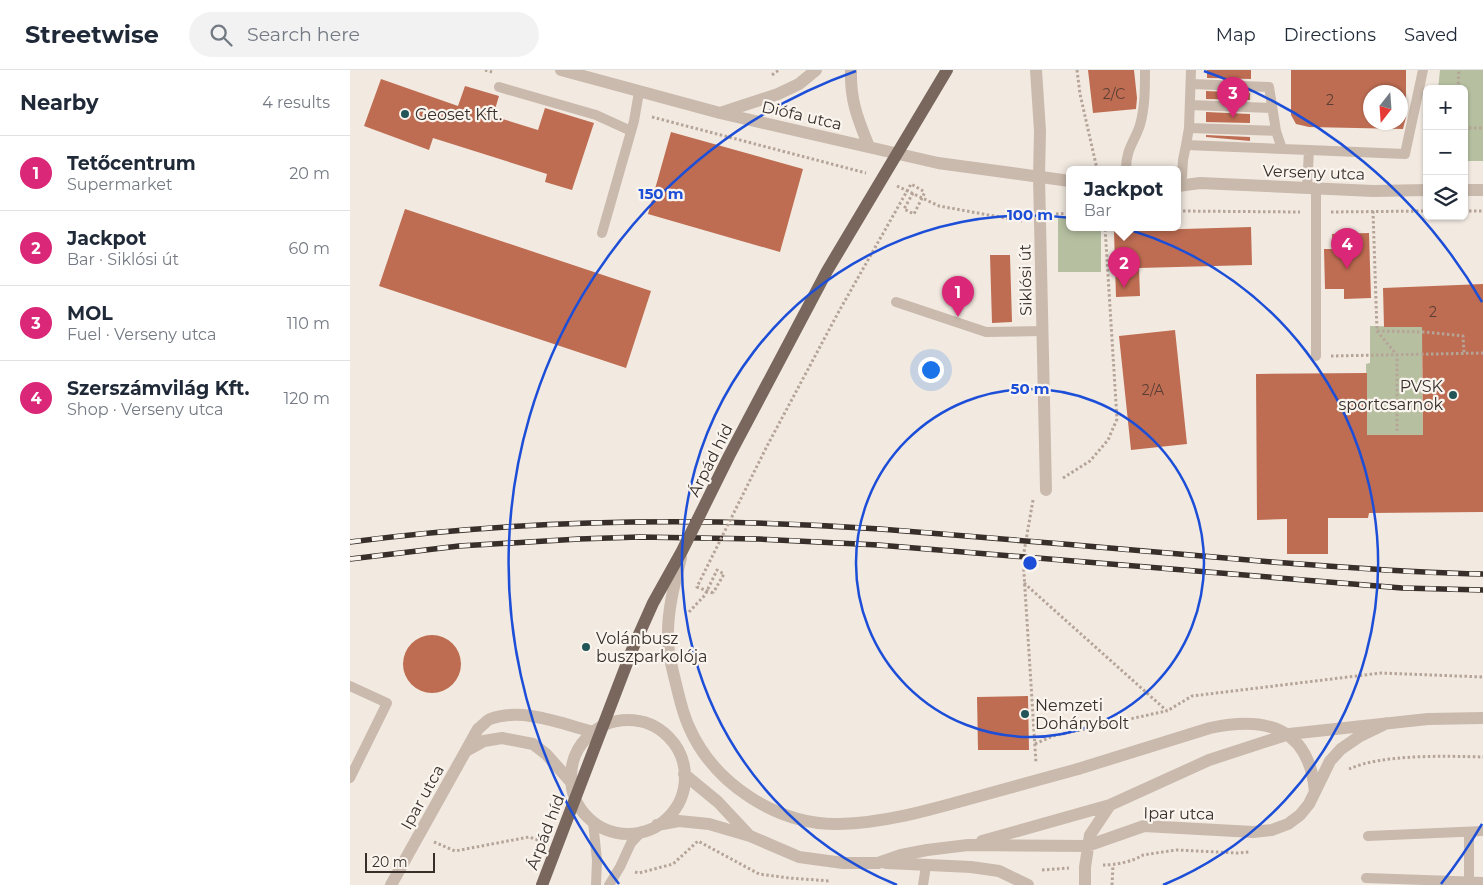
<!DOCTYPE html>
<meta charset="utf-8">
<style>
body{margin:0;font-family:Montserrat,sans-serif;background:#f2f2f3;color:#1f2937}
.controls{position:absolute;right:15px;top:15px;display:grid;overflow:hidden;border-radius:8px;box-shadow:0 1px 4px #0004}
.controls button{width:45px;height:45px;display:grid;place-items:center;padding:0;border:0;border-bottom:1px solid #e0e1e3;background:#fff;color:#1f2937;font:25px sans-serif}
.compass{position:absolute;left:1013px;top:15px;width:45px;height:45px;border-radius:50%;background:#fff;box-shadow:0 1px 4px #0004;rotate:197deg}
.scale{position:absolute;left:15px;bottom:12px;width:70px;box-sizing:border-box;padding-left:5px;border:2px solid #382f2b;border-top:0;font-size:14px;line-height:18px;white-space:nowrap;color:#382f2b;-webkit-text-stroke:4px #f9f4ed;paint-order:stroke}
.you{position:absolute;left:580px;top:299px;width:18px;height:18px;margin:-12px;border:4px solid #fff;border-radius:50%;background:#1a73e8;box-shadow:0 0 0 8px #1a73e833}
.badge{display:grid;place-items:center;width:32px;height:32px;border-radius:50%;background:#db2777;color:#fff;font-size:16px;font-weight:700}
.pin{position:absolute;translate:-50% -41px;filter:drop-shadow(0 1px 2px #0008)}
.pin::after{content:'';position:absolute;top:26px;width:18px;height:15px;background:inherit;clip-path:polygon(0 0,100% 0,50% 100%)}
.popup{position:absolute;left:716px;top:96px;width:115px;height:65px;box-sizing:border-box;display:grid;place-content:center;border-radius:8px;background:#fff;filter:drop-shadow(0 1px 4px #0005);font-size:16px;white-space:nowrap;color:#747a83}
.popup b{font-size:19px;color:#1f2937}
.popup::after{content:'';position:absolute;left:50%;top:100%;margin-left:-10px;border:10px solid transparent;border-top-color:#fff}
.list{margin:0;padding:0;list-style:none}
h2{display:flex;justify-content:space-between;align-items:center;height:65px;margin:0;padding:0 20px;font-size:21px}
h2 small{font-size:16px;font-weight:400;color:#747a83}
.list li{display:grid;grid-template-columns:32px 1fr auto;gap:15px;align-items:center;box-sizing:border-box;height:75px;padding:0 20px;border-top:1px solid #e0e1e3}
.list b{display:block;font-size:19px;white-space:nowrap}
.list p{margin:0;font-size:16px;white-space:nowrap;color:#747a83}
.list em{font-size:16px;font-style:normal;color:#747a83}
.icon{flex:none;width:28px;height:28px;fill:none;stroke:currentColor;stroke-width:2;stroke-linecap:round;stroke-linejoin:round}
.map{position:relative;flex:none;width:1133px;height:815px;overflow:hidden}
header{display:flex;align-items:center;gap:30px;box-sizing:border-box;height:70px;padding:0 25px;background:#fff;border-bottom:1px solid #e0e1e3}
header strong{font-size:24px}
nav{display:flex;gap:28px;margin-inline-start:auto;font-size:18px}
.search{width:350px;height:45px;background:#f2f2f3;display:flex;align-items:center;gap:12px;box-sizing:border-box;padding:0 18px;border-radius:28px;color:#747a83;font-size:19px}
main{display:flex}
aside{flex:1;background:#fff}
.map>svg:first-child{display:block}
.green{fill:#b6c0a1}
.building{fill:#be6d52;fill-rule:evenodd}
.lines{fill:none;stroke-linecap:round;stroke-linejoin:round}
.path{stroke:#b5a497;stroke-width:3;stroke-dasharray:2.5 2.5;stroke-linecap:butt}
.service{stroke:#cabaad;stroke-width:10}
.minor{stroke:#cabaad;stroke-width:12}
.tertiary{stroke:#cabaad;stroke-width:12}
.rail-casing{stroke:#382f2b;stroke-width:5.5}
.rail{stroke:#f9f4ed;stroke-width:4;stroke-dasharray:11;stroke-linecap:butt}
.path-bridge{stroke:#b5a497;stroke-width:3;stroke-dasharray:2.5 2.5;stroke-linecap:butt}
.tertiary-bridge{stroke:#cabaad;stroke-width:12}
.primary-bridge{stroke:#79675d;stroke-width:12}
.ring{fill:none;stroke:#1d4ed8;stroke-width:2.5}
.poi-dot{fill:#235458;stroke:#f9f4ed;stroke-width:2}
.labels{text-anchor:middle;stroke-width:4.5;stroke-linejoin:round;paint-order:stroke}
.number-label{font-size:14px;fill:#5a3e35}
.poi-label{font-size:16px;fill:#382f2b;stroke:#f9f4ed;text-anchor:start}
.street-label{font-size:16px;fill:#382f2b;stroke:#f9f4ed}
.centre{fill:#1d4ed8;stroke:#f9f4ed;stroke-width:2.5}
.ring-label{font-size:15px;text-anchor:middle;font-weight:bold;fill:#1d4ed8;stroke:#f9f4ed;stroke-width:4.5;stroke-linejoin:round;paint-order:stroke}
</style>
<header>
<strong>Streetwise</strong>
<div class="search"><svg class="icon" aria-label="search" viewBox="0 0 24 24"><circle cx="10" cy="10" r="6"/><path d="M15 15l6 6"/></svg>Search here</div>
<nav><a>Map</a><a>Directions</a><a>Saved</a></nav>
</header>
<main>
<aside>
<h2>Nearby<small>4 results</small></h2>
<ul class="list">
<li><span class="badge">1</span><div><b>Tetőcentrum</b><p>Supermarket</p></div><em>20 m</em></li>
<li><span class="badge">2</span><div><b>Jackpot</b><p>Bar · Siklósi út</p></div><em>60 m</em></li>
<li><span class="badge">3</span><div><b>MOL</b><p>Fuel · Verseny utca</p></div><em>110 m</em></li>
<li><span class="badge">4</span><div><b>Szerszámvilág Kft.</b><p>Shop · Verseny utca</p></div><em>120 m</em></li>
</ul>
</aside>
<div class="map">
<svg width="1133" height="815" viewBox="0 0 1133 815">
<rect width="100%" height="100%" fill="#f2eae1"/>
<path class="green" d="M1090,0H1133V91H1114V19H1088Z
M708,148H720V157H751V202H708Z
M1020,256L1078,257L1133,285H1072L1073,365H1017L1016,294L1020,293Z"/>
<path class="building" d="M738,0H784L787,28L786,39L743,43Z
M857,0H901V9L857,8Z
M941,0H1056V47L1053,59L959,57L946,54L941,45ZM1020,22H1050V52H1020Z
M31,9L108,36L115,16L149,26L143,46L188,60L195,38L244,53L222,120L195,112L197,104L83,68L79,80L14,56Z
M856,21L900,23V30L856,29Z
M856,42L900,44V53L856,52Z
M321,62L453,99L430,182L298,144Z
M856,65L900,67V71L856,67Z
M55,139L301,221L276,298L29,216Z
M901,157L902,195L789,198L790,226L766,227L764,161Z
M1019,163L1021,228L994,229V219H975L974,179H983L982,164Z
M640,185H660L662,252L642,253Z
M1133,214V442L1019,443L1018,448H978V484H937V449L907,450L906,304L1017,303V365H1073L1072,257H1034L1033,218Z
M825,260L837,374L781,380L769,266Z
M53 594a29 29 0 1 1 58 0a29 29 0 1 1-58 0Z
M678,626L679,680H628L627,627Z"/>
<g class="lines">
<path class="path" d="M135,0L142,2
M727,0L730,24L747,99
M422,5L429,0
M1108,19L1109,0
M302,47L516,103
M1114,58H1133
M547,116L589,136L672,151
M563,123L554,139L564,144L575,122
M828,141L950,142
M1023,141L1027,261L1047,285V361
M1114,141H1133
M981,142L1077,141
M706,144L720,143
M1027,261L1075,262L1113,266L1114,283
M981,286L1133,283
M713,408L740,391L758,370L767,349L755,157
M683,430L673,488L686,693
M674,513L817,641L842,626L1031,603L1133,607
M339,542L355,525L367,500L374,504L363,523
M685,674L703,666L816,641
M999,699C1032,684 1096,686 1133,687
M84,772L105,781L179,767L191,771
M753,795C765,795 782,792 793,785L826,780L888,783L899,782
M692,800L719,798
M285,802L289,803L323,794L348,771L409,804L439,808L480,811
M762,815L763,795"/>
<path class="service" d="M841,14L919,17L926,61L932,79
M149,17L246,45L281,61
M840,35L922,38
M839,58L926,61
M836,75L839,58L841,0
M959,80L1055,84L1073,0
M776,99C776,79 784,73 790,55C795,37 795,19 795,0
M832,107L833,90L836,75L959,80L957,118
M966,118V286
M252,163L284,51L289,22
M546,232L636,262L693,261
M0,616L37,633L0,708
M243,752L247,790L246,815
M1119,762V812
M1018,766L1133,761
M1016,808L1133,812
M259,815L270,797L281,773L292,761
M573,815L576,796"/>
<path class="minor" d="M211,0L370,43L588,93L720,111
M501,0C500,31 508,49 519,77
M686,0L690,61L689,107L696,420
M370,43L428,24L449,14L466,0
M828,116L850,113L1023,121L1077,120
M1114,120H1133"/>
<path class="tertiary" d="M221 707a57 57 0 1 1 114 0a57 57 0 1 1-114 0Z
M116,681L134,671L152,668L183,674L196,684L221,712
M728,699L860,658C916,646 959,657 965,722
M334,704L368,732L398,764
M307,755L329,751L359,754L400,766L449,787L493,793H528L551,785L577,780L618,775L737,776L794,756L903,762L922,760L938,754L950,745L959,734L980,691L991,679L1010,666L1037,653
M632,771L760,735L859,690L939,664L1078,649L1133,648
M536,793L621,797L649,801L678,815
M41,815L128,659C132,656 136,651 140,649C171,637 213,654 243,662
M735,815V797L740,765L760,735"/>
<g class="rail-casing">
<path id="rail" d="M0,472C176,449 353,447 530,459C661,469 791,481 922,492C992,497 1062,503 1133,504
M0,489L109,476L229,469L289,467L409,469L528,475L1052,518L1133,520"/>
</g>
<use href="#rail" class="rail"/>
<path class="path-bridge" d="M363,523L347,517L416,378L488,243L561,114L575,122"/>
<path class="tertiary-bridge" d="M331,488C324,515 317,542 318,570C318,584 322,597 325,610C329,626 332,642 339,657C364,714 427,755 489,754C533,753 576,741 619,729C655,719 691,709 728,699"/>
<path class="primary-bridge" d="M192,815L282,580L303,533L332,481L379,386L477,201L597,0"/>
</g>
<g class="ring">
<circle cx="680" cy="493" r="174"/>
<path d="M547 815A348 348 0 1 1 813 815"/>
<path d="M1132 754A522 522 0 0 1 1091 814M269 814A522 522 0 0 1 506 1M854 1A522 522 0 0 1 1132 232"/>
</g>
<g class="poi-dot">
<circle cx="55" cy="44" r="5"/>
<circle cx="1103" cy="325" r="5"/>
<circle cx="236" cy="577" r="5"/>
<circle cx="675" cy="644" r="5"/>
</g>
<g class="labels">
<g class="number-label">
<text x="764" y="29">2/C</text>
<text x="980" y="35">2</text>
<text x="1083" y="247">2</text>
<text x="803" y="325">2/A</text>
</g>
<g class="poi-label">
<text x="65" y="50">Geoset Kft.</text>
<text x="1093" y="322" text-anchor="end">PVSK<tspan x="1093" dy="18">sportcsarnok</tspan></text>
<text x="246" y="574">Volánbusz<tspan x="246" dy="18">buszparkolója</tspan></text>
<text x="685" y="641">Nemzeti<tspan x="685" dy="18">Dohánybolt</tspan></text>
</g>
<g class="street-label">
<text transform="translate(452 45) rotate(13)" y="6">Diófa utca</text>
<text transform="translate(964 102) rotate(2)" y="6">Verseny utca</text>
<text transform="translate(675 210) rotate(-91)" y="6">Siklósi út</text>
<text transform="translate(360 390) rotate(-63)" y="6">Árpád híd</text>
<text transform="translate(72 727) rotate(-61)" y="6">Ipar utca</text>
<text transform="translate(829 743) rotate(1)" y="6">Ipar utca</text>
<text transform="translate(195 762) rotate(-69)" y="6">Árpád híd</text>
</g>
</g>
<circle cx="680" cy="493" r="8" class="centre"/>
<g class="ring-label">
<text x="311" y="129">150 m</text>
<text x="680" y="150">100 m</text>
<text x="680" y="324">50 m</text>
</g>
</svg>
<div class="controls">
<button>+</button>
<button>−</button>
<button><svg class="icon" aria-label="layers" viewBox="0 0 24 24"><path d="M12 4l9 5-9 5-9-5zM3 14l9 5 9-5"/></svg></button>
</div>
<svg class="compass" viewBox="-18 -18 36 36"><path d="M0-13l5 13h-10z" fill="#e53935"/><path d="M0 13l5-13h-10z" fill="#747a83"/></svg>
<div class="scale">20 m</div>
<div class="you"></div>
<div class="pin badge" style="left:608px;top:247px">1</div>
<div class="pin badge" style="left:774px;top:218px">2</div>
<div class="popup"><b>Jackpot</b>Bar</div>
<div class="pin badge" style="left:883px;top:48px">3</div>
<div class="pin badge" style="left:997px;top:199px">4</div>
</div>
</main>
